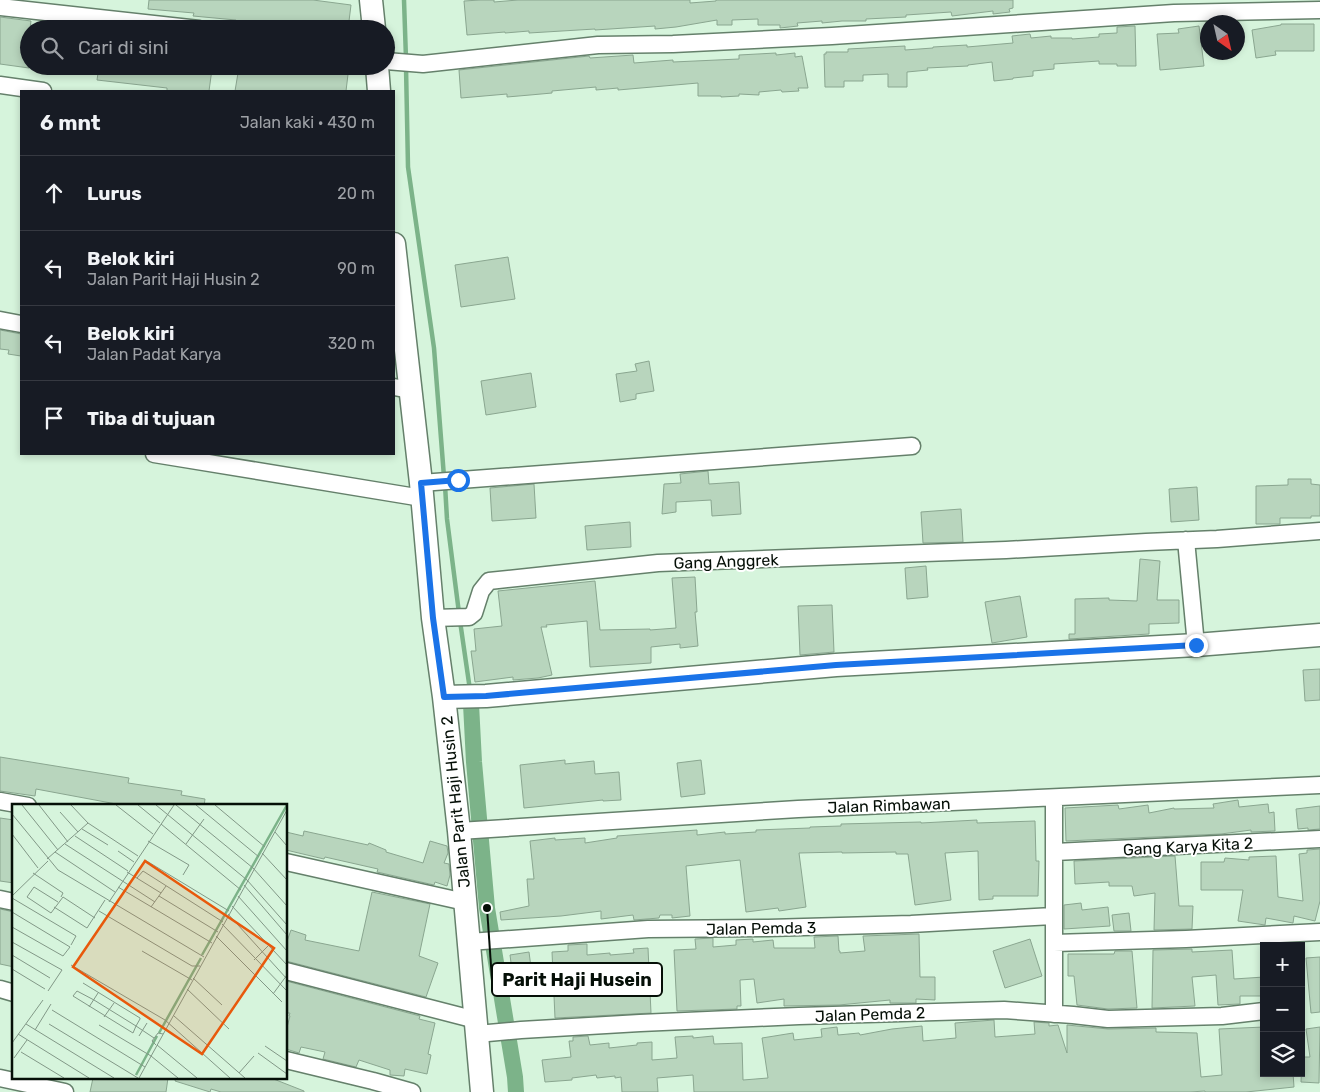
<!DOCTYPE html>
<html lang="id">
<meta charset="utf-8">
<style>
body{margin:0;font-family:Rubik,sans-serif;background:#242831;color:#f1f3f6}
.controls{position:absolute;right:15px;bottom:15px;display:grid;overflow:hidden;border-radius:0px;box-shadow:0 2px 8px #0003}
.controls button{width:45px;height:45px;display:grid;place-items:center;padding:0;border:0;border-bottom:1px solid #363941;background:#171b24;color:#f1f3f6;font:25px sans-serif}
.compass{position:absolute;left:1200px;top:15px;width:45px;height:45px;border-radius:50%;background:#171b24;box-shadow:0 2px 8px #0003;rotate:146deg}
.stop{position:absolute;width:15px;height:15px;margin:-11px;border:4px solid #1a73e8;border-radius:50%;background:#fff}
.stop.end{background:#1a73e8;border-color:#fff;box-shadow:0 1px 5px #0008}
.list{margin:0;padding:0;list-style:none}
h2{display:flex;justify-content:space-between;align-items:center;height:65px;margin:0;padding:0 20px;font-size:21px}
h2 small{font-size:16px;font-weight:400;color:#9ea1a6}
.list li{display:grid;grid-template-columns:32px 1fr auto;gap:15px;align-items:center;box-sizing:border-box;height:75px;padding:0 20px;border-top:1px solid #363941}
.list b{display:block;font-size:19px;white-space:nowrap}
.list p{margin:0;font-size:16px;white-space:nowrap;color:#9ea1a6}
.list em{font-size:16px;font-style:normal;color:#9ea1a6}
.icon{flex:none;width:28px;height:28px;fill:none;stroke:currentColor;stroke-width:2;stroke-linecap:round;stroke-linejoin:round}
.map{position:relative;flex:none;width:1320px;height:1092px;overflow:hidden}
.search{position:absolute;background:#171b24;box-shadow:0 2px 8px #0003;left:20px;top:20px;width:375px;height:55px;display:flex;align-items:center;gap:12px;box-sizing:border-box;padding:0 18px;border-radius:28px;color:#9ea1a6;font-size:19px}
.panel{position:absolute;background:#171b24;box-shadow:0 2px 8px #0003;left:20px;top:90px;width:375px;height:365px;border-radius:0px}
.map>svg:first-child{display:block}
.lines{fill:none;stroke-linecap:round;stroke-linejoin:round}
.stream{stroke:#7cb389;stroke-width:4.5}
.canal{stroke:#7cb389;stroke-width:16}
.building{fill:#b8d5bd;stroke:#8aa690}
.street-casing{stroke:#65806b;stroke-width:19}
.secondary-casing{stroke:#65806b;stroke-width:25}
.street{stroke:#fff;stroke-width:16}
.secondary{stroke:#fff;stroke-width:22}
.route{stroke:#1a73e8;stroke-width:6}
.labels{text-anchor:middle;stroke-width:4;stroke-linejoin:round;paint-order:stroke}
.street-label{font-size:16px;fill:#050f07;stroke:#fff}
.inset-river{fill:none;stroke:#7cb389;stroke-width:2.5}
.inset-road{fill:none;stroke:#829887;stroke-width:1}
.view{fill:#e8590c;fill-opacity:0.15;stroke:#e8590c;stroke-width:2.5}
.inset-edge{fill:none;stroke:#050f07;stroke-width:2.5}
.leader{fill:none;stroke:#050f07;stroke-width:2}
.callout-dot{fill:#050f07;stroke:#fff;stroke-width:2}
.callout{fill:#fff;stroke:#050f07;stroke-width:2}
.callout-label{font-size:18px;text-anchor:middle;font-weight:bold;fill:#050f07}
</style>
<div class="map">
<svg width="1320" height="1092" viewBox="0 0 1320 1092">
<rect width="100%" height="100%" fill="#d6f4dc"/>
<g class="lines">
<path class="stream" d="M404,0L406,59
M406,67L408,167L434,348L444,477
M445,485L447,519L459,613
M460,621L470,690"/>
<path class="canal" d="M471,704L474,762L487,908L515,1077L516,1092"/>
</g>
<path class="building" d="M149,0H313L351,5L348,29H320L262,22V25L236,23V20L193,16L194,13L148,9Z
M480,0H494V2L518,0H690V3L716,1V0H1013V8L1009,9L1010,12L993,14V11L952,16L951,12L906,15V17L866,19V21H842L822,23V21L797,23L798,26L780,28V25H758V19L732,20V25H717V20L676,27L655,29V26L595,30V29L529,33V31L505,33V32L467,35L464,1Z
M0,17L31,21L30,29H29V68L0,64Z
M1281,24H1314V51H1275L1276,55L1256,58L1252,30L1281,25Z
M1135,26L1136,66H1117V64H1099V61L1054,64V69L1033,71V76L1013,78V79L994,81L992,62L968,65V66L927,68L928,70L907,72V87H888V74L863,75V81H844V87H825L824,54H826V52H848V49L905,46V50L933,48V47L967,45V47L1013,43L1012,36L1030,34L1031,38L1051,36V38H1072V39L1099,37V34L1117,33V27Z
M1199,26L1204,66L1160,70L1157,34L1179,33L1178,29Z
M776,53V55L795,53V57L802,56L808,88H798L799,91L782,92L781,90L759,92V95L739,94V96L721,97V96H698V83L618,90V88L596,90V87L552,91V93L530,95L507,97V94L461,98L459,70L589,56L590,58L633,55L634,63L673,60V62L739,59V55Z
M99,66H191L212,69L209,91H167V88L97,80Z
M241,66H349L346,91H235L238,73L240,74Z
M508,257L515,299L461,307L455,265Z
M0,330L21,334V356L8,354L9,350L0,349Z
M649,361L654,391L636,394V399L620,402L616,374L637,371L635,364Z
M531,373L536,407L486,415L481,381Z
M708,471L709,484L739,482L741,514L712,516L711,500L676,502V512L662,514L664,484L681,483L680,474Z
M1288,479H1311V484L1320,485V516H1311V518H1280V524H1256V486L1288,485Z
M534,484L536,518L492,521L490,488Z
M1197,487L1199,520L1171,522L1169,489Z
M961,509L963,542L923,543L921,512Z
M630,522L631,547L587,550L585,526Z
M1140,559L1160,561L1157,600H1179V623L1149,624V634L1069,639V634H1075V599L1109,598V600L1137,601Z
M926,566L928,597L907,599L905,568Z
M695,577L697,612H695L698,646L680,648V644L651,647V663L590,667L587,621L546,625L547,627H541L552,675L538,678L513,680V677L475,682L471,651H476L474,629L502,626L498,591L595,581L600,630L650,629V630L676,628L672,578Z
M1020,596L1027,637L992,643L985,602Z
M832,605L834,652L800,655L798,606Z
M1320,669V700L1305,701L1303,670Z
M0,757L129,778L128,783L182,791L181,795L205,799L204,806H127L36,789L35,796L0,791Z
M565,760V764L594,761L595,774L619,772L621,800L603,801V800L524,808L520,765Z
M701,760L705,794L681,797L677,763Z
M1238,800L1239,807L1268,804L1269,813L1274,812L1275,831L1251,832V830L1221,834L1066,841L1065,808L1118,805L1119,809L1148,805L1149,813L1174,808V809L1214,808L1213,804Z
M1320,806V829L1308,830V828L1298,829L1296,809Z
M0,818L14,820V883L0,881Z
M977,820V823L1035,821L1036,861H1039L1038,896H993V899L979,900L978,851L945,853L951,900L915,905L908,854H896V852L842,853V852L799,853L806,907L779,911L778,908L746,912L740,860L686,866L690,916L672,918V915H660L659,918L634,920L633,915L601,919V911L561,916L501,920L500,912L529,906L527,879H534L530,841L555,838V840L585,838V843L617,838V836L697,830V835L725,832V834L756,832V830L810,828V827L841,826V824L921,822V823Z
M304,831L368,845L369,843L386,850V852L423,863L430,841L447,846L448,853L444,863L449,864L450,875L447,886L435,882L434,885L377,872L378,869L325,857L324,859L286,850V832L303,836Z
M1320,849V901L1315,921L1294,916L1293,923L1266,918L1265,925L1238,921L1243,890H1201V862H1224L1225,858L1249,860V857L1276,856L1278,897L1303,901L1299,854L1307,853V850Z
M1175,856L1179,906H1193L1192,929L1154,930L1155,893L1134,896L1132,886H1109V882L1075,884L1074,861Z
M372,892L430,904L419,956L438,963L426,997L286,961V944L291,930L306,935L305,940L359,951Z
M1081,903L1082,910L1108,907L1110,926L1064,929V905Z
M0,909L14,912V967L0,964Z
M1129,913L1131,931H1114L1112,915Z
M919,934L920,977H935V1000L916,999V1003H890V1000L839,1005L784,1006V999L757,1003L754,979L740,980L741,1006H737V1009L677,1011L674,950L696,949L695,939L713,938V947L736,945V940L753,939V942L773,940L774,948H815L814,937L838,936L839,951H840V953L865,951L863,936Z
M1030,939L1042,976L1005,988L993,951Z
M587,944V955L610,953V955L634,953L633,949L648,948L651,1013L555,1018L552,952L568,951V945Z
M1192,949V952L1232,950L1234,979L1264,977V996H1240V1004L1218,1005L1216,975L1192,977L1195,1006L1152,1008L1153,950Z
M1115,951H1132L1137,1008L1108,1009L1077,1005L1074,976H1068V954H1114Z
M529,952L532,975L513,978L510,955Z
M1320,957V1012L1311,1013L1306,958Z
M286,981L420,1016L419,1019L435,1023L428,1054L431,1055L427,1074L405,1069L404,1076L390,1075V1070L359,1060L356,1067L323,1059L325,1052L301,1047L299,1053L286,1049V1031L290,1016H289L290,1013H286Z
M994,1020L995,1037L1035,1034L1034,1022L1049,1023V1026L1058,1025L1067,1053V1025L1108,1029L1156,1028V1032L1197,1033L1201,1077L1222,1075L1219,1029L1264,1027V1073H1293L1294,1087L1246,1092H1205V1091L1190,1092H694L693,1075L657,1078L658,1092H622L621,1077L615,1078V1076L597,1078L596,1075L572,1078V1080L545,1082L542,1060L571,1057L569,1041H573V1037L588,1036L590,1045L609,1043V1048L637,1045V1043L652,1042V1060L677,1058L675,1037L693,1036V1038L713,1036L714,1044L742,1043L743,1080L768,1078L762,1038L793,1033L794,1040L822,1037L821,1029L837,1027L838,1035L859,1033L860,1035L892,1029L922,1026L923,1041L956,1038L955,1023Z
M1320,1027L1319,1083L1301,1082L1302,1057H1310L1306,1029Z
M93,1078H168L166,1092H90Z
M176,1078H271L304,1091V1092H221L211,1089L210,1092L175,1081Z"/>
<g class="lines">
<g class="street-casing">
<path id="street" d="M0,7L199,29
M386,61L423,64L598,45L673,44L832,36L1174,13L1320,10
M0,85L43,91
M0,320L21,324
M394,387L410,390
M154,454L422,498
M421,483L912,446
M1186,540L1196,645
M433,618L469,617L474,613L481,591L489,581L658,563L1006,550L1146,542L1217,539L1320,531
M0,801L28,806
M459,831L798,809L1320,785
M1055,852L1320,839
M286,862L465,902
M0,899L14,902
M469,942L648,929L768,928L911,924L1053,916
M1054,943L1186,939L1320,932
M286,971L476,1020
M0,989L14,993
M1054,1014V798
M477,1034L521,1030L640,1023L799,1016L1004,1010L1073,1015L1108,1019L1222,1016L1264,1011
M286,1060L373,1081L412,1092
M0,1078L65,1092"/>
</g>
<g class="secondary-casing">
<path id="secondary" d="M371,0L374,29
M377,66L379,91
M394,244L421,483L433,618L444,697L459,831L482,1092
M444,697L486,696L836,665L1196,645L1320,635"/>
</g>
<use href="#street" class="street"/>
<use href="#secondary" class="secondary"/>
</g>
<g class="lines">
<path class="route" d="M458,480L421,483L433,618L444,697L486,696L836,665L1196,645"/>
</g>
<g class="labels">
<g class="street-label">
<text transform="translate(726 561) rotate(-2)" y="6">Gang Anggrek</text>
<text transform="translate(455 802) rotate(-96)" y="6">Jalan Parit Haji Husin 2</text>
<text transform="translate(889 805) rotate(-2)" y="6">Jalan Rimbawan</text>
<text transform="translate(1188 846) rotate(-3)" y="6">Gang Karya Kita 2</text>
<text transform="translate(761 928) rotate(-1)" y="6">Jalan Pemda 3</text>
<text transform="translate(870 1014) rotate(-2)" y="6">Jalan Pemda 2</text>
</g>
</g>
<g transform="translate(12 804)">
<rect width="275" height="275" fill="#d6f4dc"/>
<path class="inset-river" d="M190,151L275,1M147,229L189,154M124,271L145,232"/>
<path class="inset-road" d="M10,1L46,46M27,1L56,38M59,1L76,19L126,52M104,1L141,30M126,1L148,19M144,1L235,76L275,121M164,1L241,64L275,102M184,1L247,53M203,1L253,43M48,8L66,28M0,10L46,66L192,153M149,20L229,86M70,25L96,41M263,28L275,42M0,30L26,64M63,32L116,67M136,37L177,61L171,71M53,40L143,98M174,40L192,15M106,47L122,58M43,48L103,88M250,49L275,76M35,55L76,19M133,56L217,107M115,68L149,89M21,69L51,89L49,93M125,74L131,67L211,118M232,81L275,131M106,83L200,139M0,92L36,57M147,92L206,128M226,92L275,147M0,94L64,132L59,141M46,98L22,83L15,93L39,109L51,93L83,114M97,98L162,1M220,102L275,161M42,103L75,124L93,96M139,103L154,82M87,107L163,152L180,162H188M0,108L58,143L51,152L0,123M216,110L275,175M210,120L275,187M204,132L270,198M0,138L50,166L36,187M130,147L180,176M0,151L38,174M242,156L257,141M59,161L153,216L218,274M0,165L33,185M181,174L210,201M71,179L128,214V215L124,222L121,229L61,192L65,187L82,196L124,222L142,234M175,185L217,225M261,190L275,171M77,203L86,189M40,206L133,263M162,212L233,274M92,213L102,199M14,220L102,274M37,220L126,274M87,221L139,252M23,226L39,200M6,230L77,274M127,232L135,219M0,239L31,196M144,241L140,237L146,229L151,230M145,241L185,274M253,242L275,257M9,248L52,274M246,249L275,270M139,252L166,274M2,254L15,236M227,269L242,252M127,274L275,6"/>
<path class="view" d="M133,57L262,144L190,250L61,163Z"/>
<rect width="275" height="275" class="inset-edge"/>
</g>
<path class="leader" d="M487 908L492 980"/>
<circle class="callout-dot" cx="487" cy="908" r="5"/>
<rect class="callout" x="492" y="963" width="170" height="33" rx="5"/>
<g class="callout-label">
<text x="577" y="986">Parit Haji Husein</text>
</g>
</svg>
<div class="controls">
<button>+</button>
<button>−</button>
<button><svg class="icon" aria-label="layers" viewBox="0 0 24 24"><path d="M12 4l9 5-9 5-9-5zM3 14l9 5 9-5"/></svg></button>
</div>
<svg class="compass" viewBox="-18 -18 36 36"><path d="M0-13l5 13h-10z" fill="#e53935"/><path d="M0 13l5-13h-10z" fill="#9ea1a6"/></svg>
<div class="stop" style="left:458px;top:480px"></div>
<div class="stop end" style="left:1196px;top:645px"></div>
<div class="search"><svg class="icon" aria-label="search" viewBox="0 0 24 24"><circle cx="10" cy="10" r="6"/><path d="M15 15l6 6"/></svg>Cari di sini</div>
<section class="panel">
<h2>6 mnt<small>Jalan kaki · 430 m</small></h2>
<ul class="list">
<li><svg class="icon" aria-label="ahead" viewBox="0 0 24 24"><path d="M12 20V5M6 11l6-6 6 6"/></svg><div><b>Lurus</b></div><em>20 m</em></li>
<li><svg class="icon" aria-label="left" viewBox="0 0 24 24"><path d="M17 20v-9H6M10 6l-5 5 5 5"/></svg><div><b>Belok kiri</b><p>Jalan Parit Haji Husin 2</p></div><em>90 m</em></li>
<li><svg class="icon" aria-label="left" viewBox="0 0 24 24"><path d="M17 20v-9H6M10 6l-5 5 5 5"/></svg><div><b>Belok kiri</b><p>Jalan Padat Karya</p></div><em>320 m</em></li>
<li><svg class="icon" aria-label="arrive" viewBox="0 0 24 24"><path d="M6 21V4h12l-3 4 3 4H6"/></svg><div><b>Tiba di tujuan</b></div></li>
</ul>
</section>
</div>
